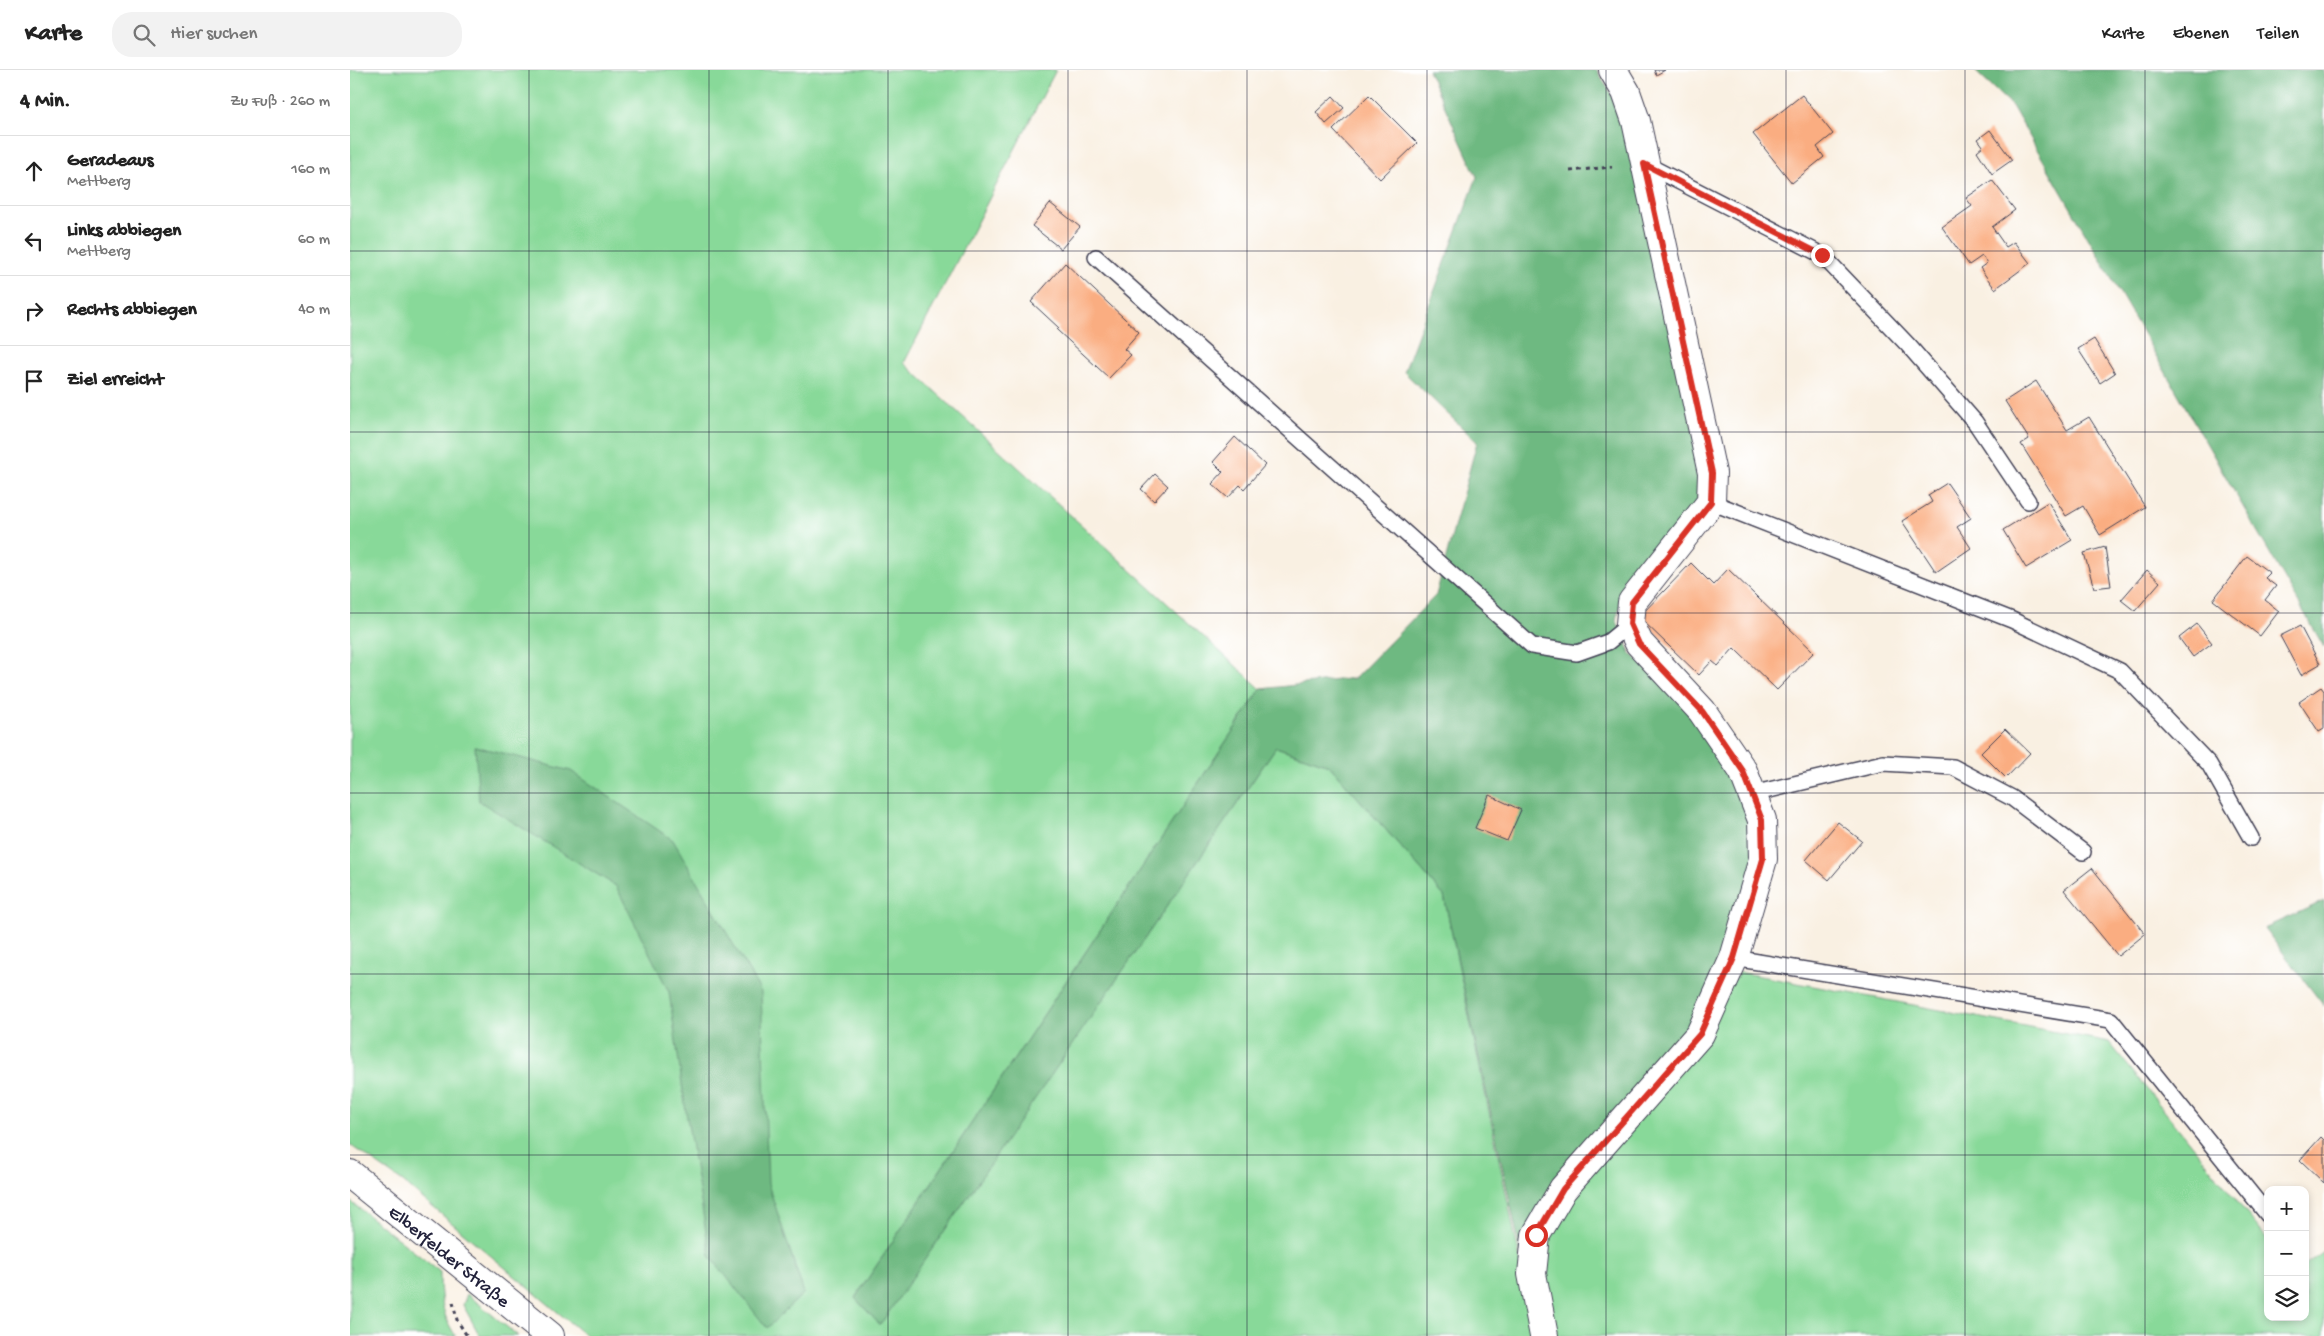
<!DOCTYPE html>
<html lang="de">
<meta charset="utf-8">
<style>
body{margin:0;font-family:"Gochi Hand",sans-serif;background:#f2f2f2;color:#222}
.controls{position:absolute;right:15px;bottom:15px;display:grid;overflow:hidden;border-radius:10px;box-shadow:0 2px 8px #0003}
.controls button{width:45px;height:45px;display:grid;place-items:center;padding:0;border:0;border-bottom:1px solid #e0e0e0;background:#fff;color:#222;font:25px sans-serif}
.stop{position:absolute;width:15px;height:15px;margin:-11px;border:4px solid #d93025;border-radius:50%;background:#fff}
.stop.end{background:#d93025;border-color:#fff;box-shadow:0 1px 5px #0008}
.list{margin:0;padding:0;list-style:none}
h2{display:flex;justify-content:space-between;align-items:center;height:65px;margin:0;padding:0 20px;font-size:21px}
h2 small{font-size:16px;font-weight:400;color:#767676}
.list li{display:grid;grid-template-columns:32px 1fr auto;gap:15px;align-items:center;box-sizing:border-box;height:70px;padding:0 20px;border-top:1px solid #e0e0e0}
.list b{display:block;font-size:19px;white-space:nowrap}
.list p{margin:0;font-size:16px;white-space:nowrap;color:#767676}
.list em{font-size:16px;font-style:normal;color:#767676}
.icon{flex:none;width:28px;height:28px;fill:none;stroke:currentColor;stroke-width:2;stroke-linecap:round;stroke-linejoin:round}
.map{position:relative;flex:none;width:1974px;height:1266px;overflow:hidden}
header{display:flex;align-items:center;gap:30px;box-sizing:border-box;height:70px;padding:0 25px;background:#fff;border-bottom:1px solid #e0e0e0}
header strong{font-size:24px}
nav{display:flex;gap:28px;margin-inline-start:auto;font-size:18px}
.search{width:350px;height:45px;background:#f2f2f2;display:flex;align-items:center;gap:12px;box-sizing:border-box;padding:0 18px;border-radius:20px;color:#767676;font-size:19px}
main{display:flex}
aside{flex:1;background:#fff}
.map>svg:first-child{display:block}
.green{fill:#88d999;stroke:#557e6a}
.forest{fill:#6eb981;stroke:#486e5e}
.building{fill:#faad81}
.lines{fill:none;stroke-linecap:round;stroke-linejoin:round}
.lane-casing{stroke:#424154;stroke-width:18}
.street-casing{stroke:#424154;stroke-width:30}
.secondary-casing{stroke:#424154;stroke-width:30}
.path{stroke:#424154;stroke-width:3;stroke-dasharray:4 4;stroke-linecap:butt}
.lane{stroke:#fff;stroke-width:15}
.street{stroke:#fff;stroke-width:28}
.secondary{stroke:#fff;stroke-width:28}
.route{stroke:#d93025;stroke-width:6}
.grid{fill:none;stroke:#22223b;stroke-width:1;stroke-opacity:0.55}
.labels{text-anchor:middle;stroke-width:4;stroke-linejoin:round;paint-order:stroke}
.street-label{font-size:19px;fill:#22223b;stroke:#fff}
</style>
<header>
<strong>Karte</strong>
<div class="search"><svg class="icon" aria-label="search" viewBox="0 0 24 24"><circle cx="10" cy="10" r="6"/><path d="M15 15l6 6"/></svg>Hier suchen</div>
<nav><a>Karte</a><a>Ebenen</a><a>Teilen</a></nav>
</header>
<main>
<aside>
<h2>4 Min.<small>Zu Fuß · 260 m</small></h2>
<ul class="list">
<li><svg class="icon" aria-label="ahead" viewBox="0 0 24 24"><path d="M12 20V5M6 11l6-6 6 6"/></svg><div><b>Geradeaus</b><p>Mettberg</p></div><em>160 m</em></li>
<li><svg class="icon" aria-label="left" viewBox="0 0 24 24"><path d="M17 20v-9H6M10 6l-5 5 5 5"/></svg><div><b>Links abbiegen</b><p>Mettberg</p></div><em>60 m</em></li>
<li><svg class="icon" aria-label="right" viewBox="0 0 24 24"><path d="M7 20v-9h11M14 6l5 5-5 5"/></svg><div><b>Rechts abbiegen</b></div><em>40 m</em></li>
<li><svg class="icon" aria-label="arrive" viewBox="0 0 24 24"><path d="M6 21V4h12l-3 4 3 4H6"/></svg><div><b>Ziel erreicht</b></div></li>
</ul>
</aside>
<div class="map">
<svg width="1974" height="1266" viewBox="0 0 1974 1266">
<rect width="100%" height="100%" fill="#fff"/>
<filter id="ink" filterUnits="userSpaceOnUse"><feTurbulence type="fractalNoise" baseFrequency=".02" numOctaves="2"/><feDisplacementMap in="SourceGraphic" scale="10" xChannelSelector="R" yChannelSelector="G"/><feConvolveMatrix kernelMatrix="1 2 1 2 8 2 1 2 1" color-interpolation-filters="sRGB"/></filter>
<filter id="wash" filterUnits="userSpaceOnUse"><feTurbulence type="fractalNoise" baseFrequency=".0096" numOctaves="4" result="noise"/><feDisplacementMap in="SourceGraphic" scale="20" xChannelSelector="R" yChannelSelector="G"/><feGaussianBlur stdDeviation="1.12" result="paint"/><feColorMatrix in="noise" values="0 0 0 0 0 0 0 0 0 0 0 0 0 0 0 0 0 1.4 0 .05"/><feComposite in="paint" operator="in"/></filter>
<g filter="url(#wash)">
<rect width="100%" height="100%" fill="#f9f0e2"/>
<path class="green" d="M0,0H706L554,293L911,619L505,1228L530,1254L926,677L979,695L1094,826L1186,1266H236L53,1112L0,1075Z
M1389,902L1759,972L1918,1170V1247H1955V1195L1974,1181V1266H1200L1193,1166Z
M0,1131L90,1202C90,1226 92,1247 106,1266H0Z
M117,1224L168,1266H130L113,1235Z"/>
<path class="forest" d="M1078,0H1247L1273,44L1351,396L1347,433L1275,520L1266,549L1280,582L1345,647L1383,706L1401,752L1404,790L1376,887L1341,957L1207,1117L1175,1202L1094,826L979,695L926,677L530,1255L505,1228L911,619L1005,608L1086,525L1127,372L1054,302L1127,107Z
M1624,0H1974V577L1662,36Z
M125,676L221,701L323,770L411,922L418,1114L454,1223L417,1258L360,1186L336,1042L319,922L266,816L129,731Z
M1974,831V936L1914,858Z"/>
<g id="blocks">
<path class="building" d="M1304,0H1315L1306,5Z
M1019,25L1067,73L1030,109L983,60Z
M1452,25L1483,64L1467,77L1474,87L1442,113L1403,64Z
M983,26L994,38L976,54L966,42Z
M1640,60L1662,90L1642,104L1627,81L1633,76L1628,69Z
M1642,110L1665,140L1642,157L1656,177L1664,172L1680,193L1645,219L1630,198L1637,193L1632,186L1619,195L1592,157L1622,136L1616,128Z
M700,133L730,157L711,179L682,156Z
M715,193L789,262L774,279L781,285L759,308L707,260L709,258L681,232Z
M1744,269L1765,303L1750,313L1728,279Z
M1686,311L1717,360L1739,347L1795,437L1750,465L1733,436L1716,446L1671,374L1679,369L1655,331Z
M885,367L915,395L894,419L890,415L878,428L862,414L873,402L863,392Z
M805,404L818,416L804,431L791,419Z
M1597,413L1621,448L1607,457L1621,478L1586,502L1552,451L1582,432L1578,425Z
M1698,432L1722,470L1676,498L1653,460Z
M1755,477L1761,516L1744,518L1734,483Z
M1897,486L1920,503L1915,508L1926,516L1915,530L1929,541L1910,566L1863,530Z
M1341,493L1363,515L1378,499L1464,582L1427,620L1384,578L1368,596L1362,591L1349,605L1289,547Z
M1797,500L1810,512L1785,541L1771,530Z
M1847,554L1862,573L1843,587L1829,568Z
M1950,556L1970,594L1951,605L1930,566Z
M1971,617L1974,621V659L1969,662L1949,632Z
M1655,659L1680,683L1656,708L1631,683Z
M1139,725L1171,740L1157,771L1125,758Z
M1488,752L1512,771L1479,810L1456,790Z
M1742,798L1795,864L1768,886L1714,820Z
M1971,1067L1974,1070V1113L1950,1090Z"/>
</g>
</g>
<g filter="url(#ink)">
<use href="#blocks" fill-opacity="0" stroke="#424154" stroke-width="1"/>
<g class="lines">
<g class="lane-casing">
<path id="lane" d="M1295,94L1472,185L1558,275L1625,352L1678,431
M746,187L1182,576L1227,583L1258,572L1280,554
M1361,432L1662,550L1770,601L1859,694L1901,768
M1402,724L1533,693L1603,697L1662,728L1733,782
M1384,888L1761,950L1918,1145"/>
</g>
<g class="street-casing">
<path id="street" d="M1194,1266L1182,1204L1186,1165L1213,1119L1350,964L1384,888L1413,789L1412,750L1393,701L1352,641L1289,573L1280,554L1282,532L1361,432L1362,403L1286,51L1276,22L1263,0"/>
</g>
<g class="secondary-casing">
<g id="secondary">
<path id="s1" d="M0,1104L200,1266"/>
</g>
</g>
<path class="path" d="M1220,101L1262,97
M103,1232L107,1250L117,1266"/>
<use href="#lane" class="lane"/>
<use href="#street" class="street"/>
<use href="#secondary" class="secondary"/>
</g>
</g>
<g class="lines" filter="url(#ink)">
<path class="route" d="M1186,1165L1213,1119L1350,964L1384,888L1413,789L1412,750L1393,701L1352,641L1289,574L1280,554L1282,532L1361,432L1362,403L1294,94L1472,185"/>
</g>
<path class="grid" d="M179,0V1266M359,0V1266M538,0V1266M718,0V1266M897,0V1266M1077,0V1266M1256,0V1266M1436,0V1266M1615,0V1266M1795,0V1266M0,181H1974M0,362H1974M0,543H1974M0,723H1974M0,904H1974M0,1085H1974"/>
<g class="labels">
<g class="street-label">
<text dy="7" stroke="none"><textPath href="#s1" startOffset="129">Elberfelder Straße</textPath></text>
</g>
</g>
</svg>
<div class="controls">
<button>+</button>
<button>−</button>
<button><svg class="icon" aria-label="layers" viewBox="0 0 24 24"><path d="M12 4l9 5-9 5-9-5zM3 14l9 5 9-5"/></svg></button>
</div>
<div class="stop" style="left:1186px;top:1165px"></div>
<div class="stop end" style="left:1472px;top:185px"></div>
</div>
</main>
